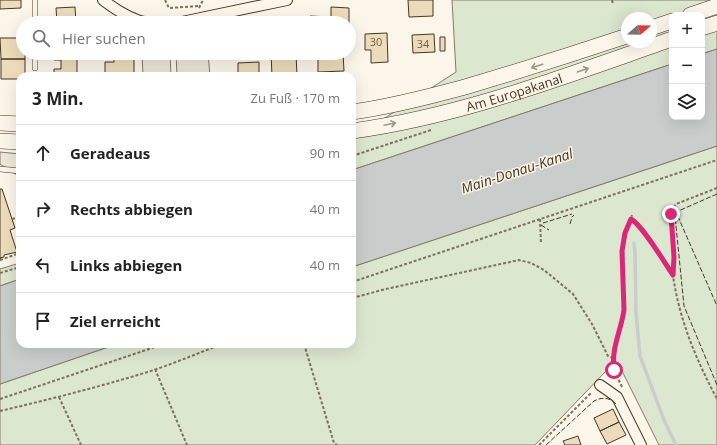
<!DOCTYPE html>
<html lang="de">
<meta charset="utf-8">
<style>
body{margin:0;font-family:"Open Sans",sans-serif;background:#f2f2f2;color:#222}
.controls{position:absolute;right:12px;top:12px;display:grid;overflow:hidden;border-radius:8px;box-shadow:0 4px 16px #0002}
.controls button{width:36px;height:36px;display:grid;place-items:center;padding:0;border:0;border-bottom:1px solid #e0e0e0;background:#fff;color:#222;font:20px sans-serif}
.compass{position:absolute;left:621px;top:12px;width:36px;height:36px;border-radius:50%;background:#fff;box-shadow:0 4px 16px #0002;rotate:70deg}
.stop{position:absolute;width:12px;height:12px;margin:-9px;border:3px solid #db2777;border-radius:50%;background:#fff}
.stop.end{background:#db2777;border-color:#fff;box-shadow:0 1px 4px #0008}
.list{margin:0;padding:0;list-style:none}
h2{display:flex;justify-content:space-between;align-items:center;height:52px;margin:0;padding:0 16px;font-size:17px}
h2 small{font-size:13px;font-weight:400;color:#767676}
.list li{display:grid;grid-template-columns:26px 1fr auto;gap:12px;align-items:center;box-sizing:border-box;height:56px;padding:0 16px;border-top:1px solid #e0e0e0}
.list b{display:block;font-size:15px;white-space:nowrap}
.list em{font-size:13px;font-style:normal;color:#767676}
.icon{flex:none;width:22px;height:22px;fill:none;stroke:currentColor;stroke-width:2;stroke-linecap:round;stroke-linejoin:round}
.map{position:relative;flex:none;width:717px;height:445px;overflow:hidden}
.search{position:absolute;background:#fff;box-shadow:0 4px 16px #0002;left:16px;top:16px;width:340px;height:44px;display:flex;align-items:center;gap:10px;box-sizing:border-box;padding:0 14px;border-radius:22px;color:#767676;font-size:15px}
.panel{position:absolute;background:#fff;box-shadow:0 4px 16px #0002;left:16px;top:72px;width:340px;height:276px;border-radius:12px}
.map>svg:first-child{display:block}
.green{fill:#dce7d0;stroke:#887966;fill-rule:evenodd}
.parking{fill:#ede7d9;stroke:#887966}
.water{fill:#c9cecd;stroke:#887966}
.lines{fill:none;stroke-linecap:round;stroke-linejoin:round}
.stream{stroke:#c9cecd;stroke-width:3.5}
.building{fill:#ecdcbc;stroke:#4a3520}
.lane-casing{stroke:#4a3520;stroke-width:6}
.street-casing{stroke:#4a3520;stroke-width:12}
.secondary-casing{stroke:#4a3520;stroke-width:16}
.path{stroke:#7f6f5c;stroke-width:2;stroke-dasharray:3 2;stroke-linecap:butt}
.lane{stroke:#fbf6e9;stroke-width:5}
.street{stroke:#fbf6e9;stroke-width:10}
.secondary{stroke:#fbf6e9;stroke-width:15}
.fence{stroke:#4a3520;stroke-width:1;stroke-dasharray:5 2;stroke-linecap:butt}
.oneway{stroke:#a29684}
.route{stroke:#db2777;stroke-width:5}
.labels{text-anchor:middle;stroke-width:3;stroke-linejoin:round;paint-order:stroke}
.number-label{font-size:11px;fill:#725f47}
.street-label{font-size:13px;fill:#4a3520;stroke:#fbf6e9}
.water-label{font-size:14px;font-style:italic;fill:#4a3520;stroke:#fbf6e9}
</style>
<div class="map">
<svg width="717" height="445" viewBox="0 0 717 445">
<rect width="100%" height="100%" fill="#fbf6e9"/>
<path class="green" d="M452,0H717V49L702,54V15H672V64L352,170V137L357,136L456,72ZM627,18H651V42H627Z
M717,146V445H659L619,365L606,371L535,445H0V384L117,344H352V267Z
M20,263V279L0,286V269Z"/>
<path class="parking" d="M142,53H170L171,76H143Z
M176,53H208L210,76H177Z
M0,152L20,154V177L0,164Z"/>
<path class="water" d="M717,49V146L352,267V170L672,64V117H702V54Z
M20,279V344H117L0,384V286Z"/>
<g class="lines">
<path class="stream" d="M634,243L635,252L636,312L640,356L664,420L676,445"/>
</g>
<path class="building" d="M0,0H21V8L0,9Z
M408,0H433V16L409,17Z
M75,7L76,23H57L56,8Z
M331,7L349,8V23H310V16L331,17Z
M387,33L388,62L371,63V50H365V34Z
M434,34L435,52L413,53L412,35Z
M440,37H445V51H440Z
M0,38H23V53H25V59H1Z
M54,53H77V76H54V69H61V60H54Z
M114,53H134V76H105V62H114Z
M271,53H296L297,76H272Z
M318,53H343L344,71L318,72Z
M1,59H25V76H20V79H1Z
M259,62V76H238V63Z
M0,189H2L15,228L10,230L17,252L4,255V257L0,258V261Z
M613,409L619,422L600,431L594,418Z
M619,422L626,435L607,444L600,431Z
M578,436L581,445H565L563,441Z"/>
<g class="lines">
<g class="lane-casing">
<path id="lane" d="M35,0V23
M35,53V68
M0,169L20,171"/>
</g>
<g class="street-casing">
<path id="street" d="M103,0C116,10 131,20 148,23
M177,23L287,0
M600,385L617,397L641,445"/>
</g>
<g class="secondary-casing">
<g id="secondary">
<path d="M690,15L717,6"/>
<path d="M651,28L672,21"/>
<path d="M702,28L717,23"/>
<path d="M352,112C390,107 428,97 465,87C519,71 573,54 627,36"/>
<path d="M0,123L20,124"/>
<path id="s1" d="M352,131C462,116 568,75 672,39"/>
<path d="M0,141L20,142"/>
</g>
</g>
<path class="path" d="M165,0L169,8L199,6
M612,0L613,4
M199,8L203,0
M352,156L431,130
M717,188L676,204C666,215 672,233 673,246C674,256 672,266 673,276C680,322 696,359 717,399
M12,219L20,217
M540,219L541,244
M631,219C643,226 664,261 673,274
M0,260L20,253
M0,273L20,267
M352,282L717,160
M352,298L386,289L519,260L531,263L544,270L573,294L592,324L608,356L613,358
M304,344L334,443L337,445
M155,369L187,445
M622,387L614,370L613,355L624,310L623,242L632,215
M59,397L81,445
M0,399L164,344
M0,411C51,399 103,386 154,370C177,362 199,353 222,344
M539,445L592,392"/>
<use href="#lane" class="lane"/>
<use href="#street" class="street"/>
<use href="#secondary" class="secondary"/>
<path class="fence" d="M717,194L676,212L717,306
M676,212L675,216L684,306L717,385
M543,223L572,214
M570,224L572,217L574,215
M541,225L549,230
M546,445L594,401C602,397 609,397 616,404"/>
</g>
<defs><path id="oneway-shaft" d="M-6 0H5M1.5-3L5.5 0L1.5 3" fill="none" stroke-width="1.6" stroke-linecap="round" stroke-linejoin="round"/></defs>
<g class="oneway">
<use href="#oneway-shaft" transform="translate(537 66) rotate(162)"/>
<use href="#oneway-shaft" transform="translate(583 70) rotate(-19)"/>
<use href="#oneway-shaft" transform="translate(390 124) rotate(-12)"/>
</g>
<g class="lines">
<path class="route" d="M614,370C611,348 621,331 624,310L622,251L625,233L631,219C643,226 664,262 673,275L674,257L671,214"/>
</g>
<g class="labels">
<g class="number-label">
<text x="376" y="46">30</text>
<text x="423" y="48">34</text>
</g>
<g class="street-label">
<text dy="5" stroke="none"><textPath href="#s1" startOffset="167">Am Europakanal</textPath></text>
</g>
<g class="water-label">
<text transform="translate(517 171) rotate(-18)" y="5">Main-Donau-Kanal</text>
</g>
</g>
</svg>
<div class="controls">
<button>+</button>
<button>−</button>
<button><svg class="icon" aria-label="layers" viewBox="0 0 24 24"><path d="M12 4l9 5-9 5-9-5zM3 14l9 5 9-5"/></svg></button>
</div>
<svg class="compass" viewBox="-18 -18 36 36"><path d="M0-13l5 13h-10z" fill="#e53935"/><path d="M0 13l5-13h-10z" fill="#767676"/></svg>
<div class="stop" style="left:614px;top:370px"></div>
<div class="stop end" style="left:671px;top:214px"></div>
<div class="search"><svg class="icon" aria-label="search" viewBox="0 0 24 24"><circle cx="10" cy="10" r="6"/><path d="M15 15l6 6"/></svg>Hier suchen</div>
<section class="panel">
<h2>3 Min.<small>Zu Fuß · 170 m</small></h2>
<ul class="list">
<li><svg class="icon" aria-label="ahead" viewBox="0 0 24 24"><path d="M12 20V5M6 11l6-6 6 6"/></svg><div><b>Geradeaus</b></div><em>90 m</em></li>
<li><svg class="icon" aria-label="right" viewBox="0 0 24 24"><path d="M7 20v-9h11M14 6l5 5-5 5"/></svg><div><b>Rechts abbiegen</b></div><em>40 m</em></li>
<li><svg class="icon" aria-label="left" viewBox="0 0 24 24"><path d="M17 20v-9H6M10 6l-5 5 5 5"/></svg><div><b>Links abbiegen</b></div><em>40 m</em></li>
<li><svg class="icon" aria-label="arrive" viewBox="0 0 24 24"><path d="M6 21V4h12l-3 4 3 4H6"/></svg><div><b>Ziel erreicht</b></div></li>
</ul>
</section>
</div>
